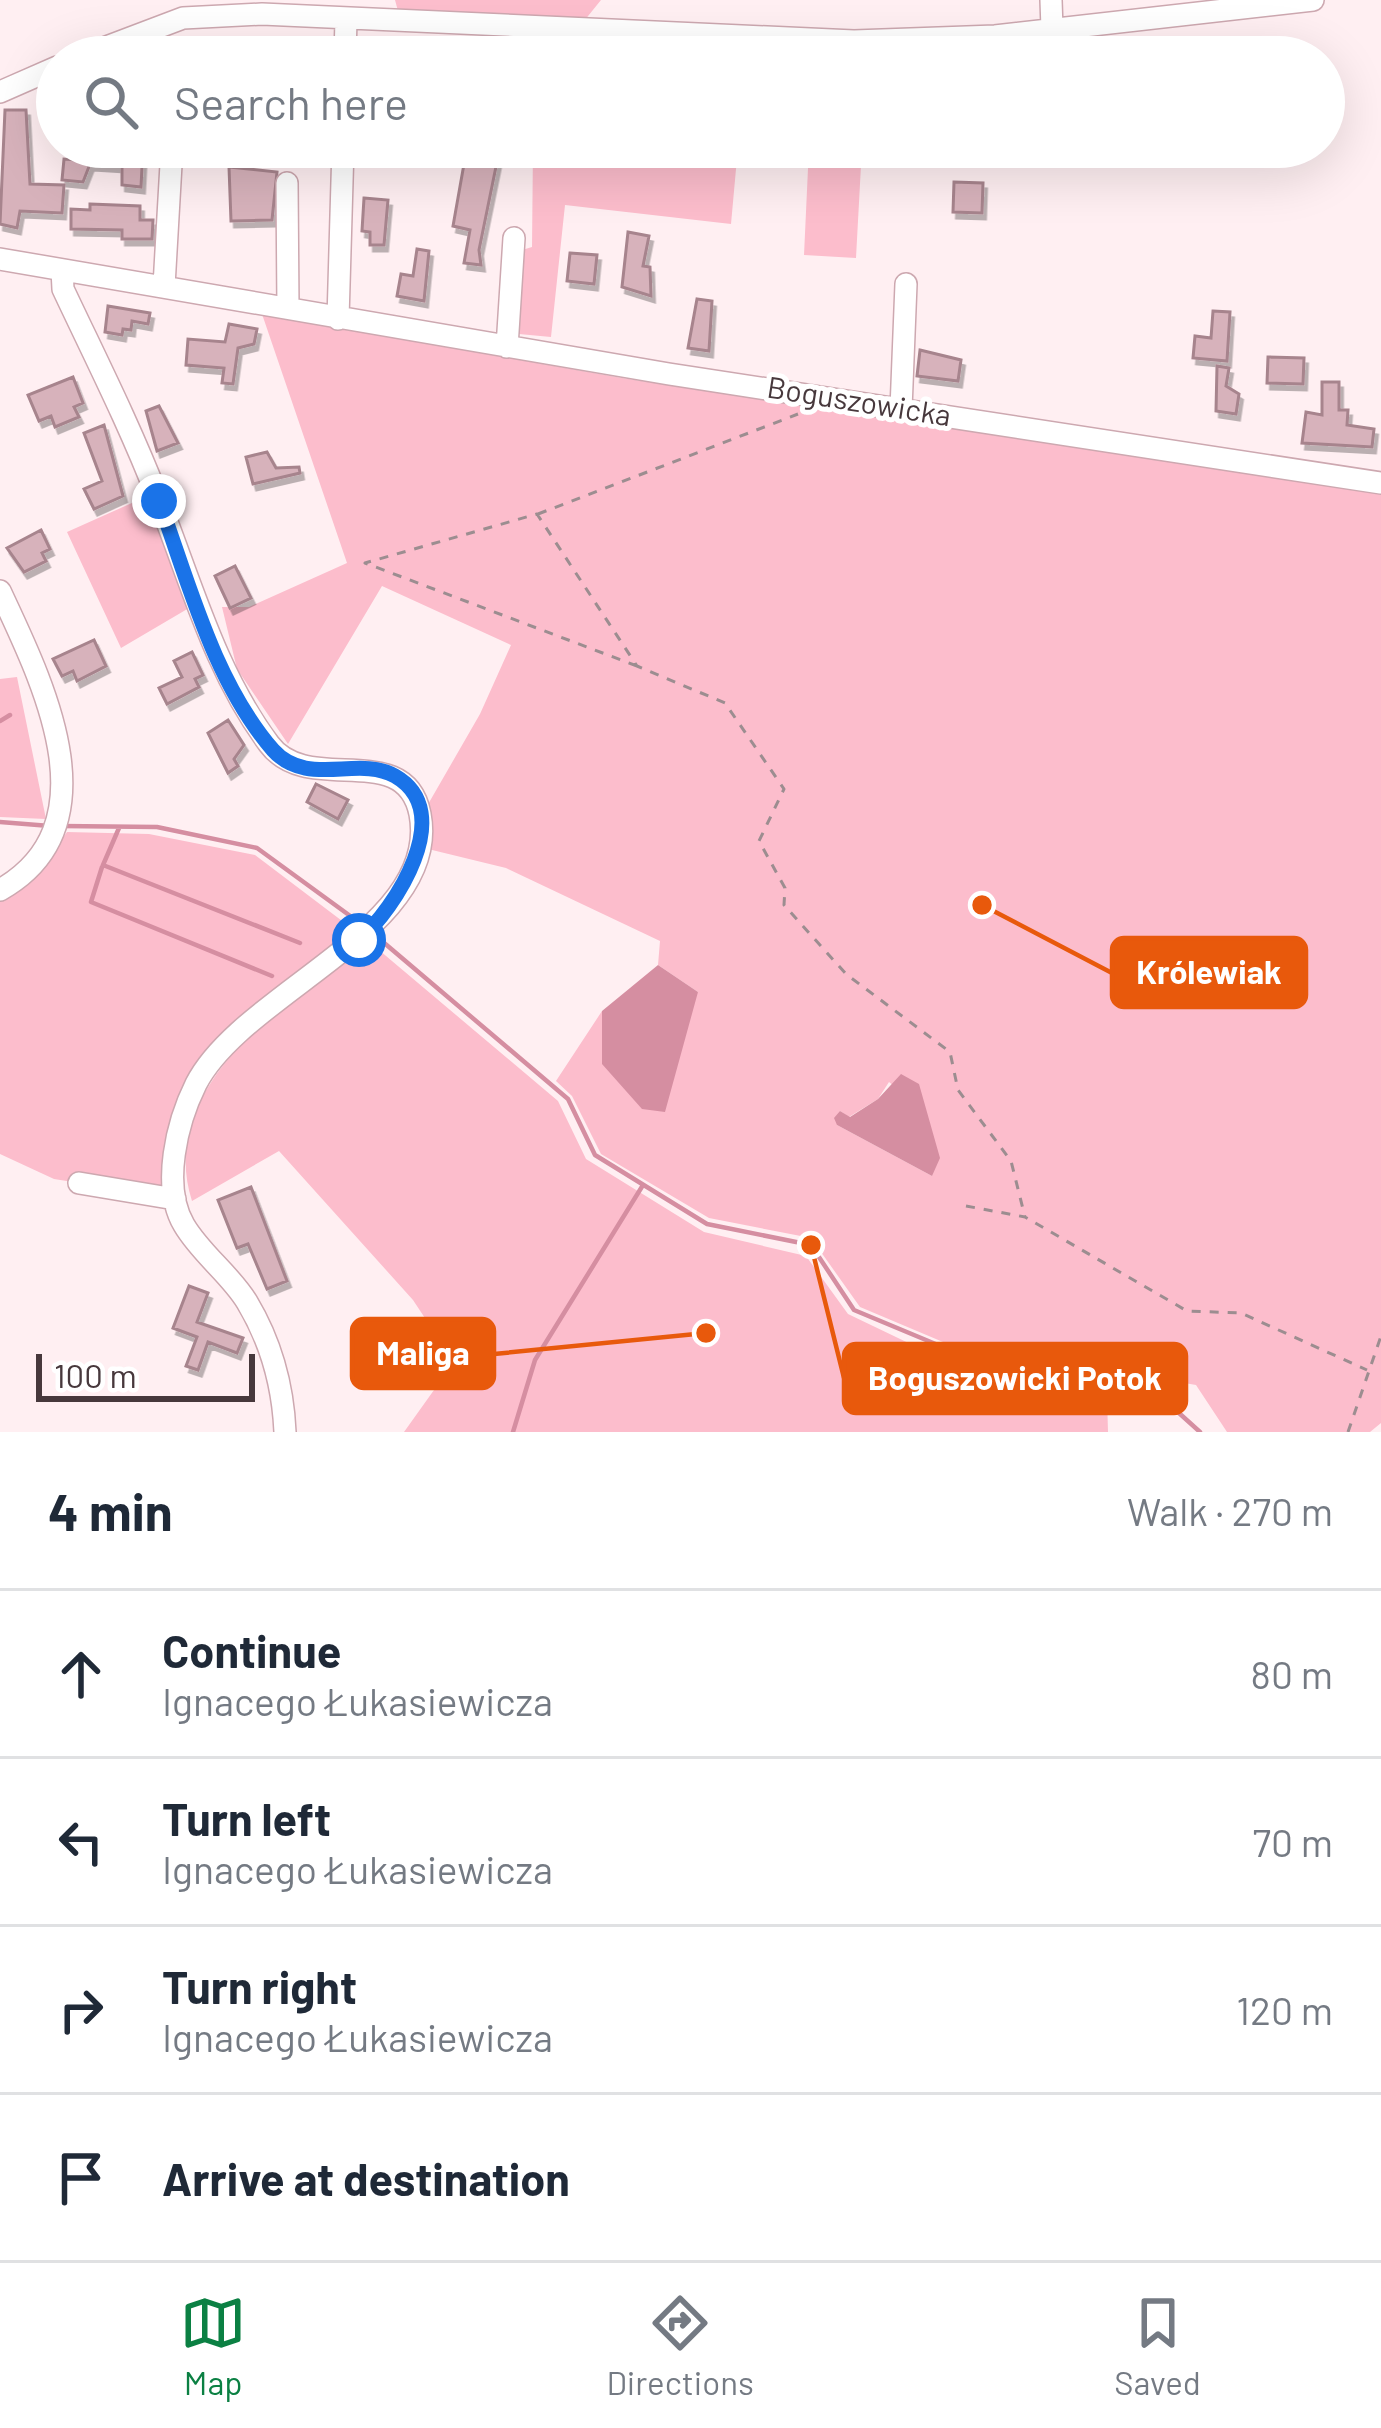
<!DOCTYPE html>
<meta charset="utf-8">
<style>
body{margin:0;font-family:Barlow,sans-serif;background:#f2f2f3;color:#1f2937}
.scale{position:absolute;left:36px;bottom:30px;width:219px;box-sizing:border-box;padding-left:12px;border:6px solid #47383c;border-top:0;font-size:33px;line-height:42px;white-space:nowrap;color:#47383c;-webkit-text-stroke:9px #fff;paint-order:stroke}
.stop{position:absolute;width:36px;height:36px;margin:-27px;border:9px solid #1a73e8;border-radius:50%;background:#fff}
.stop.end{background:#1a73e8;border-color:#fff;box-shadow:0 3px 12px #0008}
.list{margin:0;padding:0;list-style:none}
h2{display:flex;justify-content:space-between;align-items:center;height:156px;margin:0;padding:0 48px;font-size:51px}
h2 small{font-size:39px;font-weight:400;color:#747a83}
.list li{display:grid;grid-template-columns:78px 1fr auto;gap:36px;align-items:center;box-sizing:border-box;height:168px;padding:0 48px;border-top:3px solid #e0e1e3}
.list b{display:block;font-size:45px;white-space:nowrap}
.list p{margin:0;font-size:39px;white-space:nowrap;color:#747a83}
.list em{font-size:39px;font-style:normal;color:#747a83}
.icon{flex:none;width:66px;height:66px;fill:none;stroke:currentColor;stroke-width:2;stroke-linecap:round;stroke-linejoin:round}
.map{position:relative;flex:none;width:1381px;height:1432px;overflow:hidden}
.search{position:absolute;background:#fff;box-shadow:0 12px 48px #0002;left:36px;right:36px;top:36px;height:132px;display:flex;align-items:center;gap:30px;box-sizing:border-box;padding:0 42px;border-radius:66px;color:#747a83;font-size:45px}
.sheet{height:828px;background:#fff}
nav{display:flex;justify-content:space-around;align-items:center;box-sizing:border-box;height:168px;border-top:3px solid #e0e1e3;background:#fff;font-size:33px;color:#747a83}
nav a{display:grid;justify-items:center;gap:6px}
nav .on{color:#0b8043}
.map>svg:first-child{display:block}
.green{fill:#fcbdcc;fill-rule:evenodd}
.water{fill:#d58ea1}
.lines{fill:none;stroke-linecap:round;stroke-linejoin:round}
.stream{stroke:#d58ea1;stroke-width:4.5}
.building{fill:#d7b2bb;stroke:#a7848d;stroke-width:3;filter:url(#shadow)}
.minor-casing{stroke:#cda8b0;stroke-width:24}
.path{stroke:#9c8d90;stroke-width:3;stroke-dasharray:9 9;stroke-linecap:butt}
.minor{stroke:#fff;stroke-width:21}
.route{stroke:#1a73e8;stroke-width:15}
.labels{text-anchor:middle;stroke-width:10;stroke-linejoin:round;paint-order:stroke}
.street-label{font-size:30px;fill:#47383c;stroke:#fff}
.leader{fill:none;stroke:#e8590c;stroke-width:4.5}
.callout-dot{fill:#e8590c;stroke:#fff;stroke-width:4.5}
.callout{fill:#e8590c;stroke:#e8590c;stroke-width:4.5}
.callout-label{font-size:33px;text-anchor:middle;font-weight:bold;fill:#fff}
</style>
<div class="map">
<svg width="1381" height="1432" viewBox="0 0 1381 1432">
<defs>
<filter id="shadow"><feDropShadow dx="3.5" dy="6" stdDeviation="0" flood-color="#0004"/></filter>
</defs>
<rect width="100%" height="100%" fill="#ffeff2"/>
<path class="green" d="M395,0H601L584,21L398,11Z
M514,31L619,40L618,57H513Z
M533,147H738L731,224L565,205L551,337L519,334L522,250L532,247Z
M809,147H862L856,258L804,255Z
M262,314L622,378L1381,494V1423L1370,1432H1227L1196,1385L1016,1354L962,1350L860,1307L811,1238L709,1218L601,1154L572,1096L556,1081L602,1011V1064L698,992L658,965L660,941L506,868L428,849L423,813L480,714L511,645L382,586L288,744L237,669L222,607H249L347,563ZM889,1082C925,1111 938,1129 932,1176L837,1125L840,1111L849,1117L878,1099Z
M152,494L189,608L121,648L67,532Z
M17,677L46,819L0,817V679Z
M67,832L149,834L255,855L358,933C234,1017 179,1036 167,1197L54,1179L0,1154V900L43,866Z
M373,945L558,1101L586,1159L704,1232L806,1256L848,1314L946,1361L1107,1397L1108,1432H404L454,1362L413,1300L279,1151L192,1201C155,1086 289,995 373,945Z"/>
<path class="water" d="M658,965L698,992L665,1112L642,1109L602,1064V1011Z
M901,1074L919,1084L940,1158L932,1176L837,1125L834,1118L840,1111L850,1117L878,1099Z"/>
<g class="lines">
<path class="stream" d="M0,721L10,715
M0,822L50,826
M61,826L157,827L257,848L364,926
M119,828L103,865L300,943
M102,867L91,902L272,976
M376,936L568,1099L595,1155L707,1224L811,1245L854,1310L974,1360L1159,1395L1200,1432
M513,1432L535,1360L643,1185"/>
</g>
<path class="building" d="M5,110H26L30,184L64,185L62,213L20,211L17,228L0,224Z
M89,147H143L141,187L122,185V166L90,164L83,182L62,180L64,159L89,161Z
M467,147H500L479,250L481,265L464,263L470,230L453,226Z
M229,167L277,172L272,220L231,221Z
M954,182L983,183L982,213L953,212Z
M364,198L388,200L384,245H370V232L362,231Z
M90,204L140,206V220H153L152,239H122V230L71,229V209L90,210Z
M628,232L649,236L643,266L650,267L651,296L622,287Z
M417,249L429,251L424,301L397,296L401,274L413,276Z
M570,253L597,255L594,284L567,281Z
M697,299L712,301L709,351L688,348Z
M108,306L150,313L148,324L132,321L131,330L123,329L122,335L105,332Z
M1213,311L1230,312L1227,361L1193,358L1195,336L1211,338Z
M229,324L257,329L254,344L238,348L233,384L222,383L224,368L186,365L188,339L225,342Z
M920,350L961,360L958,381L917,376Z
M1268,357L1304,358L1303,384L1267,383Z
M1217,366L1229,368L1226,386L1239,394L1236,414L1216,411Z
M73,377L83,403L74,407L79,417L55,427L51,416L39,421L28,395Z
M1322,382H1339V410H1348L1347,425L1374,429L1372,447L1302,443L1306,412L1322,415Z
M159,406L178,443L157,451L146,411Z
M104,425L123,496L94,509L84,489L102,481L84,433Z
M267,452L276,468L299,467L300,473L253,484L246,457Z
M41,530L50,549L42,553L46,561L24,572L7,548Z
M235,566L251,598L230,608L215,576Z
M94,640L106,666L77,681L73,671L62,676L53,659Z
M192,652L203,675L195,679L199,687L167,704L159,688L182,677L174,661Z
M228,720L244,745L234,759L238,766L228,773L208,733Z
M316,784L348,800L338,819L307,802Z
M251,1187L287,1281L267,1289L248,1244L237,1248L218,1200Z
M189,1286L208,1293L197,1322L243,1338L237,1353L208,1342L198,1370L186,1366L197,1337L173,1328Z"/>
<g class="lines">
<g class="minor-casing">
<path id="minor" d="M1051,0L1052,29
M80,57L183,18L262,14L854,41L995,36L1313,0
M345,57L346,19
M0,92L57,67
M287,183L288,308
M0,259L669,374L1381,483
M62,270L63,289C95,357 130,426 157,496C191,581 214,670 269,744C308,797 405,738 420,814C442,928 243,992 196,1084C177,1122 161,1186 184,1225C201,1254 230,1274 247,1302C271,1342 283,1386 285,1432
M164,286L172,147
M338,319L343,147
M507,347L514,238
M901,409L906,284
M0,591C42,681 115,825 0,890
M79,1183L175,1199"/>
</g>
<path class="path" d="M538,514L798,414
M637,666L365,563L537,514L637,666L725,703L784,789L759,841L785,888L784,905L846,974L950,1052L958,1090L1011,1161L1025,1217
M966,1206L1025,1217L1187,1311L1241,1313L1367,1370
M1348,1432L1381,1336"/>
<use href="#minor" class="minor"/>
</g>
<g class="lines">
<path class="route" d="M159,501C189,583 214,682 273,750C307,788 358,755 395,776C458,812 395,909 359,940"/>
</g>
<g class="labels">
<g class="street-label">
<text transform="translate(859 402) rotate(9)" y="10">Boguszowicka</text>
</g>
</g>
<path class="leader" d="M982 905L1112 973M706 1333L494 1354M811 1245L844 1378"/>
<g class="callout-dot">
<circle cx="982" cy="905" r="12"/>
<circle cx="706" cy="1333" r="12"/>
<circle cx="811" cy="1245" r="12"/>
</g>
<g class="callout">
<rect x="1112" y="938" width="194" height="69" rx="12"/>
<rect x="352" y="1319" width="142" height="69" rx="12"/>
<rect x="844" y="1344" width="342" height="69" rx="12"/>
</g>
<g class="callout-label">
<text x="1209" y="984">Królewiak</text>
<text x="423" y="1365">Maliga</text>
<text x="1015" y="1390">Boguszowicki Potok</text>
</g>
</svg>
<div class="scale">100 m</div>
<div class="stop" style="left:359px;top:940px"></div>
<div class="stop end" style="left:159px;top:501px"></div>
<div class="search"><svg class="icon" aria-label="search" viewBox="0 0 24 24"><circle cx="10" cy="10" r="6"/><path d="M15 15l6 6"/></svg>Search here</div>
</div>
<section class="sheet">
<h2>4 min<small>Walk · 270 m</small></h2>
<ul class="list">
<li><svg class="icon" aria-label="ahead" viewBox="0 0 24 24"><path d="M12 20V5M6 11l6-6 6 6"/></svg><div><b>Continue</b><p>Ignacego Łukasiewicza</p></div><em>80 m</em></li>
<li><svg class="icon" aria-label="left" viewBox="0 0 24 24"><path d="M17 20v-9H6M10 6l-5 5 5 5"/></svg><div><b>Turn left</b><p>Ignacego Łukasiewicza</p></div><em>70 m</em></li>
<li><svg class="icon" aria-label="right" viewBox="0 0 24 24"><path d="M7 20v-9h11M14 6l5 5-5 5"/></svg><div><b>Turn right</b><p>Ignacego Łukasiewicza</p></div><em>120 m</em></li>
<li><svg class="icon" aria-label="arrive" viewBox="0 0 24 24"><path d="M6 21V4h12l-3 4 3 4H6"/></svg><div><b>Arrive at destination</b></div></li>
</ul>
</section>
<nav>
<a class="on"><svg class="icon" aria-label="map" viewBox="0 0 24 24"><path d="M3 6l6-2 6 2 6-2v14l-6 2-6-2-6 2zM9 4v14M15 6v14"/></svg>Map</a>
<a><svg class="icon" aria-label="directions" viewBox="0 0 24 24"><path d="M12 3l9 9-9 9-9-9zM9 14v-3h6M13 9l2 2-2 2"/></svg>Directions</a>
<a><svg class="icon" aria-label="saved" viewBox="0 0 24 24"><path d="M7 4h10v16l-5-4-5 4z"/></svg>Saved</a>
</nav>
